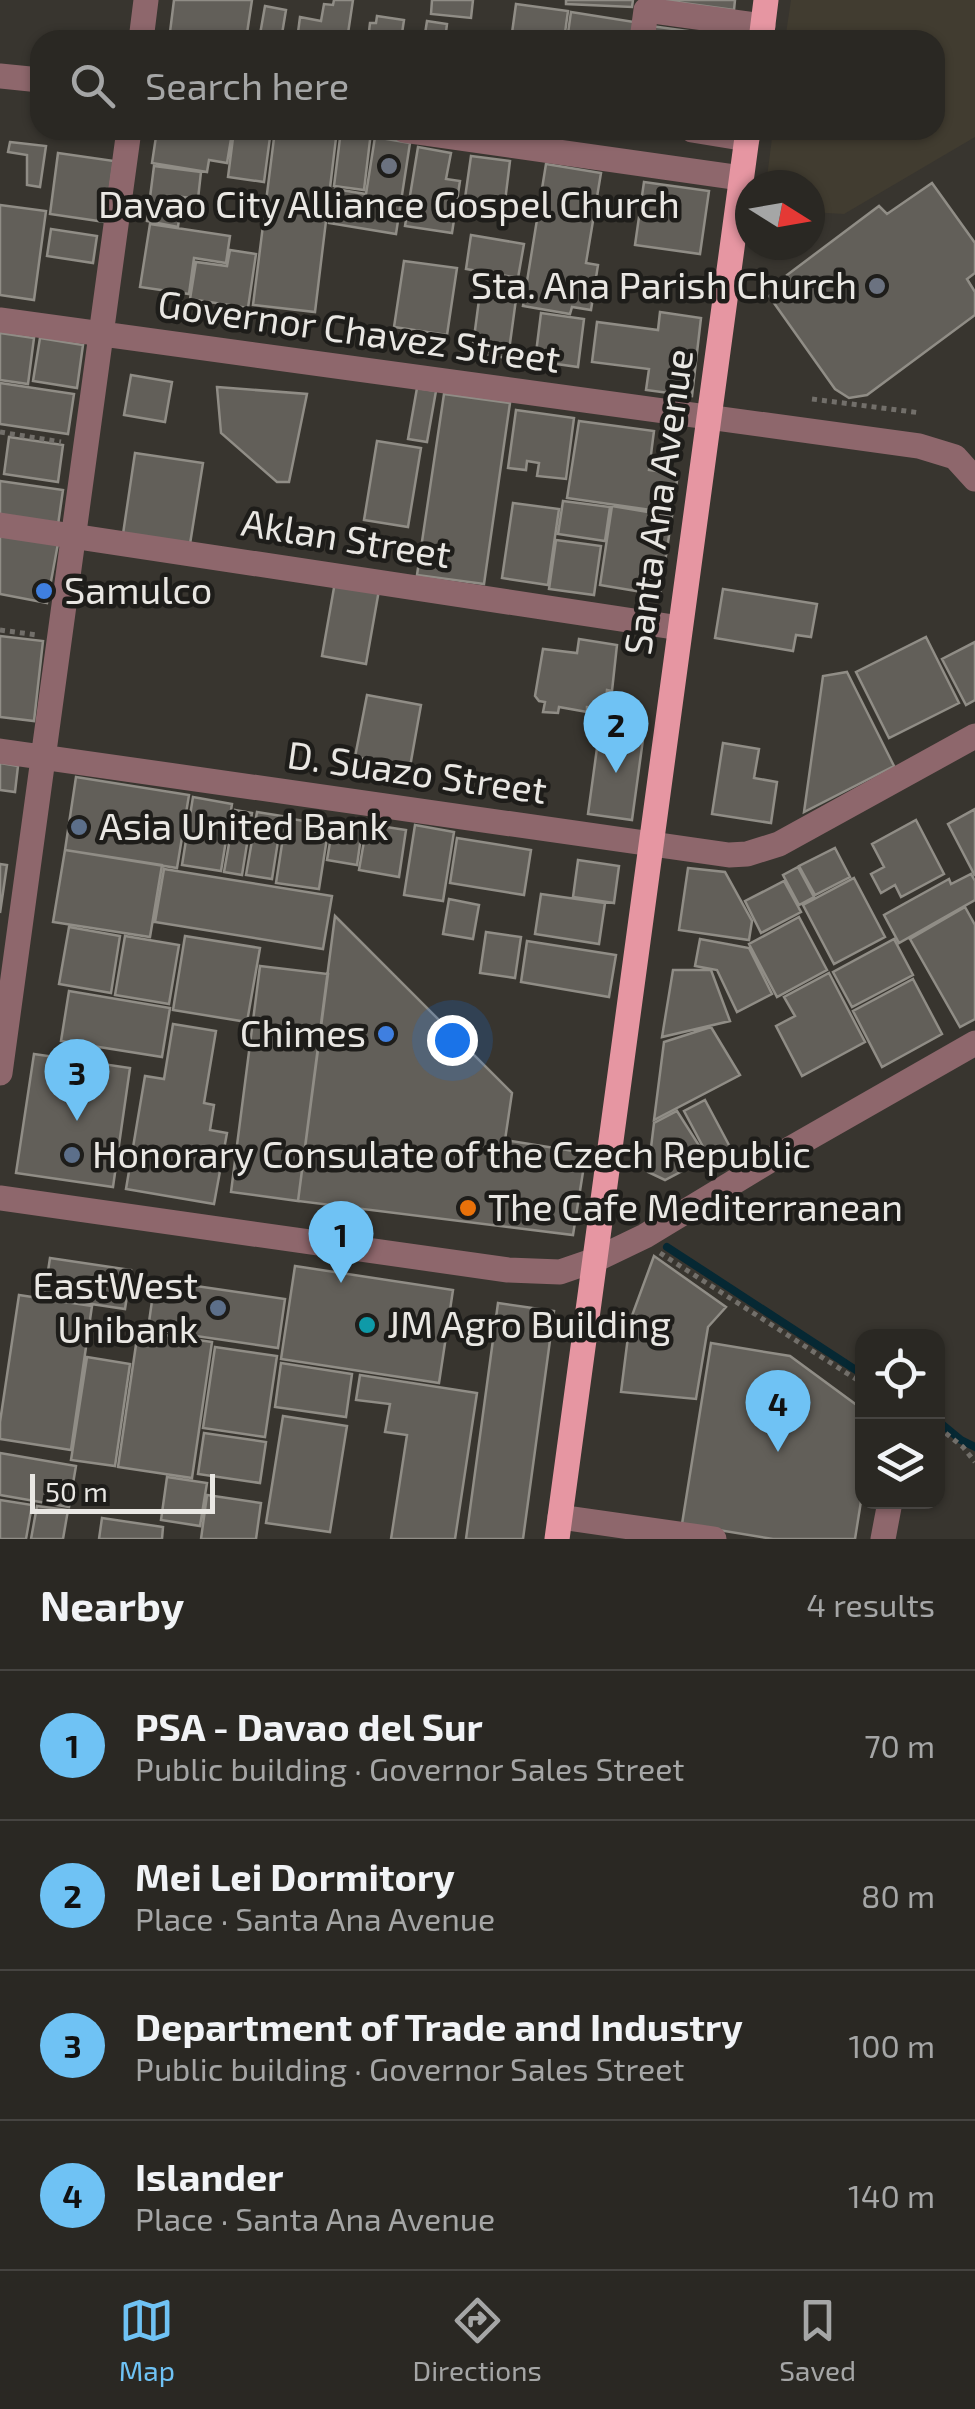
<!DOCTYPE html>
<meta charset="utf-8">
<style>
body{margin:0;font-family:"Exo 2",sans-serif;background:#32302b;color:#f1f3f6}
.controls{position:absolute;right:30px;bottom:30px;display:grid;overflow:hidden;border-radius:20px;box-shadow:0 2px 8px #0004}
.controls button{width:90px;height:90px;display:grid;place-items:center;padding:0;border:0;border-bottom:2px solid #464441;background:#2a2823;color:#f1f3f6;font:50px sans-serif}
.compass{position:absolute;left:735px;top:170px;width:90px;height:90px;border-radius:50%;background:#2a2823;box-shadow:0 2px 8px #0004;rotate:101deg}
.scale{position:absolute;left:30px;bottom:25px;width:185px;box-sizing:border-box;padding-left:10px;border:5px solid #e9e7e3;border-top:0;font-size:28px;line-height:35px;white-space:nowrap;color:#e9e7e3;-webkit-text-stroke:8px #1e1d1a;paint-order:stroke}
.you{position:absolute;left:452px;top:1040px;width:35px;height:35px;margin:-25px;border:8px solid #fff;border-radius:50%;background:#1a73e8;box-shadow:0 0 0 15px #1a73e833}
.badge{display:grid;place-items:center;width:65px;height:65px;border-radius:50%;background:#6fc2f4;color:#111;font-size:32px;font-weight:700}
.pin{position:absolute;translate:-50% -82px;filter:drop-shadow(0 2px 5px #0008)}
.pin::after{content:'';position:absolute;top:52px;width:35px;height:30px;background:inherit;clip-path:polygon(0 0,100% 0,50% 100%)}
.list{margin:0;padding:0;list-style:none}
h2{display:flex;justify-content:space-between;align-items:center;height:130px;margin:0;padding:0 40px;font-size:42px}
h2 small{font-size:32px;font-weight:400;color:#a5a6a6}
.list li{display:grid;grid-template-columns:65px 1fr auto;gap:30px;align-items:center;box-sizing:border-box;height:150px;padding:0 40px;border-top:2px solid #464441}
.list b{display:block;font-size:38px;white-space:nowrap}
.list p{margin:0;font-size:32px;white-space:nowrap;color:#a5a6a6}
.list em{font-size:32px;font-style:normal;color:#a5a6a6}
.icon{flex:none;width:55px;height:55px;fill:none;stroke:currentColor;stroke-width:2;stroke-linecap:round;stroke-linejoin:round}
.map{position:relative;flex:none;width:975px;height:1539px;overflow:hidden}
.search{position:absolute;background:#2a2823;box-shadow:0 2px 8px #0004;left:30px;right:30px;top:30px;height:110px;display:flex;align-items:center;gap:25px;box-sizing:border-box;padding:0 35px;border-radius:30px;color:#a5a6a6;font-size:38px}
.sheet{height:730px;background:#2a2823}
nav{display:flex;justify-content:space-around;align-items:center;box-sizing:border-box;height:140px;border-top:2px solid #464441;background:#2a2823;font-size:28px;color:#a5a6a6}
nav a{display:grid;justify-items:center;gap:5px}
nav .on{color:#6fc2f4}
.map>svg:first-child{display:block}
.built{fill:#413c30}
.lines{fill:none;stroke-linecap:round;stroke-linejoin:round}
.stream{stroke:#062833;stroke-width:8}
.building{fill:#625f59;stroke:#908d86;stroke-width:2.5}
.path{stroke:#726f6a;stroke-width:5;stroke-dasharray:5 5;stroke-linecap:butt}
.minor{stroke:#8e676c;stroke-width:25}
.major{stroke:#e696a2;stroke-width:25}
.worship-dot{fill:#6b7280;stroke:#1e1d1a;stroke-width:4}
.shop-dot{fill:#3f7fe0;stroke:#1e1d1a;stroke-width:4}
.service-dot{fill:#5c6f8a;stroke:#1e1d1a;stroke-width:4}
.food-dot{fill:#e8710a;stroke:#1e1d1a;stroke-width:4}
.culture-dot{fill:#0f9aa8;stroke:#1e1d1a;stroke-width:4}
.labels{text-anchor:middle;stroke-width:9;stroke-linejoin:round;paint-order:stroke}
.poi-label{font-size:38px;fill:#e9e7e3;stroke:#1e1d1a;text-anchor:start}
.street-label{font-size:38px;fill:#e9e7e3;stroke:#1e1d1a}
</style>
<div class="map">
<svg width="975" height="1539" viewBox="0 0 975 1539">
<rect width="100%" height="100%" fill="#38352f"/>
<path class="built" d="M791,0H975V137L844,214L810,212V185H766L773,130H935V40H785Z"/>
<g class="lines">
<path class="stream" d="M667,1247L862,1374
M938,1421L961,1440L975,1447"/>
</g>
<path class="building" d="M174,0H252L246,40H169Z
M334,0H353L347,40H297L300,17L321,21L324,4L333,5Z
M432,0H473L471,18L431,14Z
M566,0H633L632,7L566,4Z
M661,0H735L734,10Z
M516,4L568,11L564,40H511Z
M265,6L286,10L281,40H259Z
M571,12L634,22L631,40H567Z
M377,16L404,20L401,40H368L370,23H376Z
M427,21L447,24L445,40H424Z
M651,26L732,37L731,40H649Z
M157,130H226V132L232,133L227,163L209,160L207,172L152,163Z
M234,130H271L264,182L228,177Z
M275,130H337L315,312L253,305Z
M341,130L371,132L364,190L334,186Z
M375,137L410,143L396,234L329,223L335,189L366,194Z
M10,142L46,146L40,187L27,185V155L8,152Z
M418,147L451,153L446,179L460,181L452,233L405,226Z
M58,153L114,161L105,222L50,214Z
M471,156L510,161L505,202L465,198Z
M546,164L601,173L586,263L598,265L591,310L572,307L570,314L523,306Z
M154,166L201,172L198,199L182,197L178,227L147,221Z
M644,182L709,191L700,254L635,245Z
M932,183L975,243V273L967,279L975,292V315L867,395L849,398L835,389L769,296L790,280L787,275L879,206L887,214Z
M0,205L46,211L34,300L0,295Z
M150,224L230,236L226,263L194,258L189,294L140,287Z
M51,229L97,236L93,263L47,256Z
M471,235L524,244L518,278L466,269Z
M230,250L256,254L248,308L190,299L196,262L227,266Z
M404,261L457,268L447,335L394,327Z
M482,277L504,280L502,290L517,292L508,358L472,353Z
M660,312L701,318L692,396L646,390L649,369L592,362L597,322L658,330Z
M541,313L584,319L578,367L535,361Z
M0,333L34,338L28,384L0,380Z
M40,338L83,345L77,388L33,381Z
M131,375L172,382L165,422L124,415Z
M0,383L74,394L68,434L0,424Z
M217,387L307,394L289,482H277L221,433Z
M417,388L436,391L427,442L408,439Z
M444,394L510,403L484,584L417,575Z
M516,410L574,418L566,479L537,476L539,463L527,461L526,470L508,468Z
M579,421L654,431L649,470L678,474L672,513L567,498Z
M9,437L63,445L58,482L4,474Z
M377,441L421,448L408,527L364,520Z
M135,453L203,463L190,544L123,534Z
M0,481L63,490L57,532L0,524Z
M563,501L610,507L605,541L558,534Z
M513,503L559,509L548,585L502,578Z
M612,506L672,516L660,595L600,585Z
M0,532L59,538L47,603L0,594Z
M556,540L601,546L594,595L549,589Z
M335,582L379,590L366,664L322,656Z
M723,589L817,604L811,637L796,635L793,651L715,638Z
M0,636L43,641L34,721L0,717Z
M926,637L959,703L889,738L856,672Z
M579,639L617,645L612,691L607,690L605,708L587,707V712L559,707L558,713L543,712L545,702L539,701L535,696L543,649L577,653Z
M975,642V700L966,705L942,659Z
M847,672L894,766L804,812L823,676Z
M367,695L421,705L410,767L355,757Z
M600,726L644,732L632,820L588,814Z
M723,743L759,749L754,778L777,782L771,823L712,814Z
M0,763L18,766L15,792L0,790Z
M76,777L189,795L177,868L65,850Z
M193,797L232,804L221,871L182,865Z
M975,809V876L948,824Z
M235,810L252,813L242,875L224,872Z
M257,812L282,816L272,879L246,875Z
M286,818L329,825L319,889L276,883Z
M334,819L363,823L357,865L327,860Z
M916,820L944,874L901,897L895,885L881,893L871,874L884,867L872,844Z
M367,824L406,830L399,877L359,870Z
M415,825L454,832L443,901L404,895Z
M457,838L531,850L524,895L450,883Z
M835,848L850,877L815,895L799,866Z
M65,850L162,865L150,937L53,922Z
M578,860L619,866L614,903L573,897Z
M0,864L7,865L0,913Z
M798,867L814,897L799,905L783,875Z
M688,868L725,872L752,921L749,940L679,930Z
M164,869L332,896L323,949L155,922Z
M971,874L975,881V900L899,943L884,915L949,879L951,884Z
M854,878L885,937L834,964L803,905Z
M784,881L801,912L761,933L745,901Z
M541,894L605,903L599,944L535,934Z
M449,899L479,905L473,939L443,934Z
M965,907L975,925V1019L960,1027L910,939Z
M335,916L512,1093L505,1140L586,1153L573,1235L298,1201Z
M799,917L827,970L777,997L749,944Z
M69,927L120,936L111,993L59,984Z
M486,932L521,937L515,978L480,973Z
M125,936L179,945L169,1004L115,995Z
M185,936L260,948L247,1022L173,1010Z
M700,939L749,948L772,994L737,1012L717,970L695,966Z
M894,939L913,975L852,1007L833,972Z
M527,941L616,955L609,997L521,982Z
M260,966L328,974L298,1201L231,1192Z
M673,970H711L730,1021L662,1037Z
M829,973L865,1042L802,1076L776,1026L795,1016L784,997Z
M913,979L942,1034L882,1067L853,1011Z
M69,991L170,1008L162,1057L61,1041Z
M173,1024L216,1031L204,1103L214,1105L210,1130L227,1133L214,1204L126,1189L145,1076L164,1079Z
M711,1027L740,1075L654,1120L664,1042Z
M34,1054L130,1068L113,1187L16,1173Z
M705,1100L730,1147L709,1158L684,1111Z
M677,1111L707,1158L665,1180L648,1172L654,1123Z
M654,1256L726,1307L708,1327L696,1399L621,1392L630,1321Z
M50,1258L131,1270L125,1309L44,1297Z
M295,1266L453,1290L439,1383L281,1359Z
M155,1280L285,1299L278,1348L148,1329Z
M19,1295L92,1306L71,1450L0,1439V1422Z
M498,1303L554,1311L523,1539H466Z
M138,1331L212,1342L192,1478L118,1467Z
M711,1343L790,1356L862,1409V1495L855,1539H773L682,1524Z
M215,1347L277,1356L265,1437L203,1428Z
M87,1357L130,1364L115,1466L71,1460Z
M281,1363L352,1374L346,1417L275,1407Z
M360,1375L477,1393L455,1539H391L407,1435L385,1432L390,1404L356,1400Z
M283,1416L347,1426L330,1532L266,1523Z
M204,1433L266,1442L260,1483L198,1474Z
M0,1453L76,1466L69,1507L0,1495Z
M167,1477L207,1483L200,1526L161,1520Z
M207,1495L261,1503L256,1539H201Z
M0,1500L32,1505L26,1539H0Z
M37,1506L68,1510L63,1539H31Z
M102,1518L163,1527L162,1539H99Z"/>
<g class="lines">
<path class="path" d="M812,399L921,413
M0,432L61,442
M0,630L37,635
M660,1253L862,1383
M938,1427L963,1447L975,1462"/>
<path class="minor" d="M141,40L146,0
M642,40L646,10L763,26
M0,76L40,80
M404,130L741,178
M692,130L747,139
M0,320L919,446L955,457L975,479
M0,525L680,628
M0,751L729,855L747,854L779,844L975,736
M0,1073L129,130
M0,1198L508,1270L560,1272L595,1260L645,1236L772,1159L975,1043
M560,1517L714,1539
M883,1539L890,1502"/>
<path class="major" d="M761,40L766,0
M557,1539L748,130"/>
</g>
<g class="worship-dot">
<circle cx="389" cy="166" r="10"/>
<circle cx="877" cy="286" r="10"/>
</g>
<g class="shop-dot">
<circle cx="44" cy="591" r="10"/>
<circle cx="386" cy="1034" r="10"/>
</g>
<g class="service-dot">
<circle cx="79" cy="827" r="10"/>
<circle cx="72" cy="1155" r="10"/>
<circle cx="218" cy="1308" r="10"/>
</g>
<circle class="food-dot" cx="468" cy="1208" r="10"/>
<circle class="culture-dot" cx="367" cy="1325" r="10"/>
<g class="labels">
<g class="poi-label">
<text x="389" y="218" text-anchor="middle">Davao City Alliance Gospel Church</text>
<text x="857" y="299" text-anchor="end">Sta. Ana Parish Church</text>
<text x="64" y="604">Samulco</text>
<text x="99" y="840">Asia United Bank</text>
<text x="366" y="1047" text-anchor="end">Chimes</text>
<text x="92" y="1168">Honorary Consulate of the Czech Republic</text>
<text x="488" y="1221">The Cafe Mediterranean</text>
<text x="198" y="1299" text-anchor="end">EastWest<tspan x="198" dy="44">Unibank</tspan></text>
<text x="387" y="1338">JM Agro Building</text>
</g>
<g class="street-label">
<text transform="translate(359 332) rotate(8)" y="13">Governor Chavez Street</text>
<text transform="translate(659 502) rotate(-82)" y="13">Santa Ana Avenue</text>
<text transform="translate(346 539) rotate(9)" y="13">Aklan Street</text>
<text transform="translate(417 773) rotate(8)" y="13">D. Suazo Street</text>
</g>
</g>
</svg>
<div class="controls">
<button><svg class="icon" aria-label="locate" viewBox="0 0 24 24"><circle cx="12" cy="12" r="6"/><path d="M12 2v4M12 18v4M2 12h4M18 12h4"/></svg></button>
<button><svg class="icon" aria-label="layers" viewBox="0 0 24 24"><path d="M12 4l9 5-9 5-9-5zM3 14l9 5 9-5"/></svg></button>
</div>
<svg class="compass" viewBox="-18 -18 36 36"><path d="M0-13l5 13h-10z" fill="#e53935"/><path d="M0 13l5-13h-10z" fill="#a5a6a6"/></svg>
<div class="scale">50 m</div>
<div class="you"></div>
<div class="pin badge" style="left:341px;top:1283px">1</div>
<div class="pin badge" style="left:616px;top:773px">2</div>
<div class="pin badge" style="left:77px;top:1121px">3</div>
<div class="pin badge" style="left:778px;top:1452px">4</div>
<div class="search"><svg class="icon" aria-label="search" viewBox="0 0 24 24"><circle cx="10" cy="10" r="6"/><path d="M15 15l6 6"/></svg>Search here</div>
</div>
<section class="sheet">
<h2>Nearby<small>4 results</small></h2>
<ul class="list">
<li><span class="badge">1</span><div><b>PSA - Davao del Sur</b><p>Public building · Governor Sales Street</p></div><em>70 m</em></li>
<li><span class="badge">2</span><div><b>Mei Lei Dormitory</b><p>Place · Santa Ana Avenue</p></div><em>80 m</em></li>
<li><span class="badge">3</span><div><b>Department of Trade and Industry</b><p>Public building · Governor Sales Street</p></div><em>100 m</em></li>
<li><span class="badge">4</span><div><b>Islander</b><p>Place · Santa Ana Avenue</p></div><em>140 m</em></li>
</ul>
</section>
<nav>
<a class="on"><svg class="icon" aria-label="map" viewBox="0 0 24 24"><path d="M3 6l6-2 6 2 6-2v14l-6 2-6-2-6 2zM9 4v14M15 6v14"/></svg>Map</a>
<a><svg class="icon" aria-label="directions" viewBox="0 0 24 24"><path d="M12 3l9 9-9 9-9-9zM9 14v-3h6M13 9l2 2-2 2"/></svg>Directions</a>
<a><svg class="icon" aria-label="saved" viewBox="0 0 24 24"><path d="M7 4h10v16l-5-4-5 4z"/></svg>Saved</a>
</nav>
